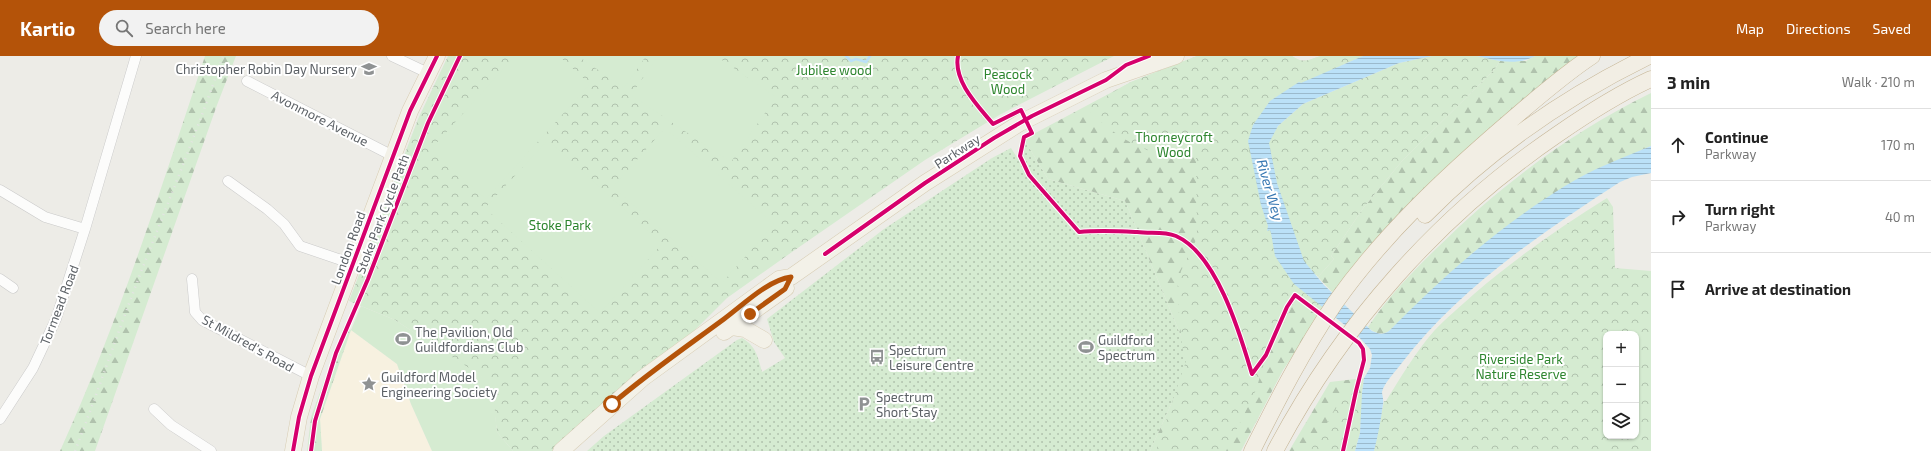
<!DOCTYPE html>
<meta charset="utf-8">
<style>
body{margin:0;font-family:"Exo 2",sans-serif;background:#f2f2f2;color:#222}
.controls{position:absolute;right:12px;bottom:12px;display:grid;overflow:hidden;border-radius:8px;box-shadow:0 1px 3px #0004}
.controls button{width:36px;height:36px;display:grid;place-items:center;padding:0;border:0;border-bottom:1px solid #e0e0e0;background:#fff;color:#222;font:20px sans-serif}
.stop{position:absolute;width:12px;height:12px;margin:-9px;border:3px solid #b45309;border-radius:50%;background:#fff}
.stop.end{background:#b45309;border-color:#fff;box-shadow:0 1px 4px #0008}
.list{margin:0;padding:0;list-style:none}
h2{display:flex;justify-content:space-between;align-items:center;height:52px;margin:0;padding:0 16px;font-size:17px}
h2 small{font-size:13px;font-weight:400;color:#767676}
.list li{display:grid;grid-template-columns:26px 1fr auto;gap:12px;align-items:center;box-sizing:border-box;height:72px;padding:0 16px;border-top:1px solid #e0e0e0}
.list b{display:block;font-size:15px;white-space:nowrap}
.list p{margin:0;font-size:13px;white-space:nowrap;color:#767676}
.list em{font-size:13px;font-style:normal;color:#767676}
.icon{flex:none;width:22px;height:22px;fill:none;stroke:currentColor;stroke-width:2;stroke-linecap:round;stroke-linejoin:round}
.map{position:relative;flex:none;width:1651px;height:395px;overflow:hidden}
header{display:flex;align-items:center;gap:24px;box-sizing:border-box;height:56px;padding:0 20px;background:#b45309;color:#fff}
header strong{font-size:19px}
nav{display:flex;gap:22px;margin-inline-start:auto;font-size:14px}
.search{width:280px;height:36px;background:#f2f2f2;display:flex;align-items:center;gap:10px;box-sizing:border-box;padding:0 14px;border-radius:22px;color:#767676;font-size:15px}
main{display:flex}
aside{flex:1;background:#fff}
.map>svg:first-child{display:block}
.commercial{fill:#f7f1e0}
.grass{fill:url(#grass-dots)}
.forest{fill:url(#forest-firs)}
.park{fill:url(#park-crowns);fill-rule:evenodd}
.garden{fill:#d5ebd1}
.water{fill:url(#water-rules)}
.lines{fill:none;stroke-linecap:round;stroke-linejoin:round}
.stream{stroke:#bbe1f8;stroke-width:2.5}
.minor-casing{stroke:#cacaca;stroke-width:11}
.primary-casing{stroke:#d7ccb3;stroke-width:17}
.trunk-casing{stroke:#c5b494;stroke-width:17}
.minor{stroke:#fcfcfb;stroke-width:10}
.primary{stroke:#f3f1e8;stroke-width:16}
.trunk{stroke:#f2eee4;stroke-width:16}
.rail{stroke:#e4e4e3;stroke-width:2.5;stroke-dasharray:1 5;stroke-linecap:butt}
.cycleway-casing{stroke:#fff;stroke-width:6}
.cycleway{stroke:#d6006c;stroke-width:4}
.route{stroke:#b45309;stroke-width:5}
.labels{text-anchor:middle;stroke-width:4;stroke-linejoin:round;paint-order:stroke}
.poi-label{font-size:13px;fill:#5c6166;stroke:#fff;text-anchor:start}
.park-label{font-size:13px;fill:#2d852e;stroke:#fff}
.street-label{font-size:13px;fill:#5c6166;stroke:#fff}
.water-label{font-size:14px;font-style:italic;fill:#3677b2;stroke:#fff}
</style>
<header>
<strong>Kartio</strong>
<div class="search"><svg class="icon" aria-label="search" viewBox="0 0 24 24"><circle cx="10" cy="10" r="6"/><path d="M15 15l6 6"/></svg>Search here</div>
<nav><a>Map</a><a>Directions</a><a>Saved</a></nav>
</header>
<main>
<div class="map">
<svg width="1651" height="395" viewBox="0 0 1651 395">
<defs>
<pattern id="grass-dots" width="8" height="8" patternUnits="userSpaceOnUse"><rect width="8" height="8" fill="#d5ebd1"/><path d="M2 2h.1M6 6h.1" fill="none" stroke="#b0c2ad" stroke-width="1.8" stroke-linecap="round"/></pattern>
<pattern id="forest-firs" width="22" height="20" patternUnits="userSpaceOnUse"><rect width="22" height="20" fill="#d5ebd1"/><path d="M5 1l3.5 6h-7zM16 11l3.5 6h-7z" fill="#b0c2ad"/></pattern>
<pattern id="park-crowns" width="20" height="18" patternUnits="userSpaceOnUse"><rect width="20" height="18" fill="#d5ebd1"/><path d="M2 6a3 3 0 1 1 6 0M12 15a3 3 0 1 1 6 0" fill="none" stroke="#b0c2ad"/></pattern>
<pattern id="water-rules" width="6" height="5" patternUnits="userSpaceOnUse"><rect width="6" height="5" fill="#bbe1f8"/><path d="M0 2.5h6" fill="none" stroke="#9bbacd"/></pattern>
</defs>
<rect width="100%" height="100%" fill="#edece7"/>
<path class="commercial" d="M351,274L397,308L411,348L432,395H322L320,363Z"/>
<path class="grass" d="M1024,83L1048,123L1125,145L1191,304L1150,395H587L604,380L737,284L742,282C756,290 758,301 762,316L785,302L774,286L767,263L884,173L992,102L1011,92L1018,103L1024,98Z"/>
<path class="forest" d="M205,0H236L217,49L95,395H60C118,267 161,133 205,0Z
M1197,0H1292C1305,9 1309,3 1321,0C1332,0 1351,0 1363,0L1343,8L1270,45L1325,253L1283,314L1241,395H1150L1191,304L1125,145L1048,123L1024,83L1131,26Z
M1535,0H1582L1335,239L1318,221L1334,203L1331,200L1364,151L1402,105L1495,13L1500,5H1526Z
M1651,37V90L1583,120L1474,196L1389,275C1381,280 1374,277 1368,271C1388,241 1412,216 1438,191C1501,129 1571,76 1651,37Z
M344,270L351,274L320,363L322,395H307L311,361Z
M1364,322L1362,337V353L1355,395H1289L1330,326Z"/>
<path class="park" d="M448,0H1114L1001,58L925,104L792,196L727,242L671,298L554,395H513L497,376L491,327L395,264L349,245L418,63Z
M1197,0H1292C1305,9 1309,3 1321,0C1332,0 1351,0 1363,0L1284,35L1270,45L1253,69L1248,89L1261,149L1268,170V175L1270,174L1271,177L1275,200L1294,228L1325,253L1321,258L1295,244L1264,307L1256,334L1226,395H1156L1186,305L1182,290L1177,233L1181,215L1197,182L1196,101C1149,104 1118,82 1085,52L1131,26Z
M1432,0H1477L1500,5L1495,13L1402,105L1364,151L1331,200L1334,203L1318,221L1303,202L1277,127L1269,87L1278,70L1303,48L1399,7Z
M1607,142L1613,151L1615,212L1651,215V395H1374L1384,345H1386C1401,321 1415,297 1434,275C1446,262 1461,250 1474,238C1516,202 1560,171 1607,142ZM1606,278H1636V380H1606Z
M1349,331L1362,351L1360,377L1355,395H1310Z"/>
<path class="garden" d="M515,0H559L590,28L486,143L431,93Z
M578,0H646L624,32Z
M658,0H716L776,41L731,106L631,39Z
M665,72L774,168L722,227L613,131Z
M548,84L662,188L600,257L485,152Z
M361,250L395,264L492,327L497,376L513,395H432L411,348L397,308L351,274Z"/>
<path class="water" d="M1363,0H1432L1399,7L1303,48L1278,70L1269,87L1277,127L1304,205L1324,229L1372,275C1379,278 1383,279 1389,275C1442,221 1501,169 1565,130C1592,113 1622,102 1651,90V117L1632,121L1620,126C1540,178 1459,232 1401,308C1396,315 1384,327 1382,336C1382,339 1384,344 1383,348C1381,364 1378,379 1374,395H1355L1360,377L1362,337L1364,322L1370,312L1372,299L1370,293L1357,279L1294,228L1275,200L1271,177L1270,174L1267,175L1268,170L1261,149L1248,85L1253,69L1270,45L1299,26L1301,27Z
M1477,0H1535C1517,10 1497,5 1477,0Z"/>
<g class="lines">
<path class="stream" d="M846,0L851,5L856,3L866,6L870,0"/>
<g class="minor-casing">
<path id="minor" d="M392,0L428,17
M247,25L393,100
M228,125L267,153L284,168L300,190L353,208
M0,134L45,161L85,173
M0,223L13,232
M192,223L195,256L202,264L311,320
M154,353L171,369L211,395
M0,363L33,312L56,263L85,173L136,0"/>
</g>
<g class="primary-casing">
<path id="primary" d="M732,271L745,273L764,284
M724,276L786,232
M293,395L299,361L311,320L410,55L437,0
M561,395L643,322L779,223L791,221L925,127L1020,67L1106,24L1176,0"/>
</g>
<g class="trunk-casing">
<path id="trunk" d="M1425,159C1489,94 1567,40 1649,0
M1252,395C1277,345 1303,294 1335,247C1383,179 1446,120 1509,66C1536,43 1563,19 1592,0
M1275,395C1342,268 1439,159 1558,78C1587,58 1618,38 1651,23"/>
</g>
<use href="#minor" class="minor"/>
<use href="#primary" class="primary"/>
<use href="#trunk" class="trunk"/>
<path class="rail" d="M75,395C98,336 118,275 141,216C169,144 198,73 223,0"/>
<g class="cycleway-casing">
<path id="cycleway" d="M958,0C953,25 978,50 993,68L1021,54L1032,77L1024,81L1020,100L1029,119L1079,176C1099,174 1117,175 1137,176C1150,178 1163,175 1176,180C1217,198 1240,278 1252,318
M825,198L925,127L994,82L1032,60L1106,24L1126,9L1149,0
M1252,318L1266,299L1287,251L1295,239L1359,287L1363,293L1364,304L1356,335L1343,395
M293,395L299,361L311,320L410,55L437,0
M311,395L315,365L336,297L368,223L428,67L460,0"/>
</g>
<use href="#cycleway" class="cycleway"/>
</g>
<g class="lines">
<path class="route" d="M612,348C647,318 686,291 724,263C743,249 768,224 791,221L785,233L750,258"/>
</g>
<defs>
<g id="school-bare" transform="scale(1.2)"><path d="M0-5L7-2L0 1L-7-2ZM-4 1L0 2.5L4 1V4Q0 6-4 4Z" fill="#8f9293" stroke="#fff" stroke-width="2.5" paint-order="stroke"/></g>
<g id="stadium-bare" transform="scale(1.2)"><path d="M0-5a6.5 5 0 1 0 0 10a6.5 5 0 1 0 0-10ZM-3.5-1.8h7v3.6h-7Z" fill="#8f9293" stroke="#fff" stroke-width="2.5" paint-order="stroke"/></g>
<g id="bus-bare" transform="scale(1.2)"><path d="M-5-6H5V4H4V6H2V4H-2V6H-4V4H-5ZM-3.5-4V0h7V-4ZM-3.5 1.2v1.5H-2V1.2ZM2 1.2v1.5H3.5V1.2Z" fill="#8f9293" stroke="#fff" stroke-width="2.5" paint-order="stroke"/></g>
<g id="sight-bare" transform="scale(1.2)"><path d="M0-6L1.8-2.2L6-1.7L2.9 1.2L3.7 5.4L0 3.3L-3.7 5.4L-2.9 1.2L-6-1.7L-1.8-2.2Z" fill="#8f9293" stroke="#fff" stroke-width="2.5" paint-order="stroke"/></g>
<g id="parking-bare" transform="scale(1.2)"><path d="M-3.5-5.5H1a3.5 3.5 0 0 1 0 7H-1V5.5H-3.5ZM-1-3.4V-.6H.8a1.4 1.4 0 0 0 0-2.8Z" fill="#8f9293" stroke="#fff" stroke-width="2.5" paint-order="stroke"/></g>
</defs>
<g fill-rule="evenodd">
<use href="#school-bare" x="369" y="13"/>
<use href="#stadium-bare" x="403" y="283"/>
<use href="#stadium-bare" x="1086" y="291"/>
<use href="#bus-bare" x="877" y="301"/>
<use href="#sight-bare" x="369" y="328"/>
<use href="#parking-bare" x="864" y="348"/>
</g>
<g class="labels">
<g class="poi-label">
<text x="357" y="18" text-anchor="end">Christopher Robin Day Nursery</text>
<text x="415" y="281">The Pavilion, Old<tspan x="415" dy="15">Guildfordians Club</tspan></text>
<text x="1098" y="289">Guildford<tspan x="1098" dy="15">Spectrum</tspan></text>
<text x="889" y="299">Spectrum<tspan x="889" dy="15">Leisure Centre</tspan></text>
<text x="381" y="326">Guildford Model<tspan x="381" dy="15">Engineering Society</tspan></text>
<text x="876" y="346">Spectrum<tspan x="876" dy="15">Short Stay</tspan></text>
</g>
<g class="park-label">
<text x="834" y="19">Jubilee wood</text>
<text x="1008" y="23">Peacock<tspan x="1008" dy="15">Wood</tspan></text>
<text x="1174" y="86">Thorneycroft<tspan x="1174" dy="15">Wood</tspan></text>
<text x="560" y="174">Stoke Park</text>
<text x="1521" y="308">Riverside Park<tspan x="1521" dy="15">Nature Reserve</tspan></text>
</g>
<g class="street-label">
<text transform="translate(320 62) rotate(27)" y="5">Avonmore Avenue</text>
<text transform="translate(957 95) rotate(-33)" y="5">Parkway</text>
<text transform="translate(382 158) rotate(-69)" y="5">Stoke Park Cycle Path</text>
<text transform="translate(348 192) rotate(-70)" y="5">London Road</text>
<text transform="translate(59 249) rotate(-69)" y="5">Tormead Road</text>
<text transform="translate(248 287) rotate(29)" y="5">St Mildred's Road</text>
</g>
<g class="water-label">
<text transform="translate(1270 134) rotate(74)" y="5">River Wey</text>
</g>
</g>
</svg>
<div class="controls">
<button>+</button>
<button>−</button>
<button><svg class="icon" aria-label="layers" viewBox="0 0 24 24"><path d="M12 4l9 5-9 5-9-5zM3 14l9 5 9-5"/></svg></button>
</div>
<div class="stop" style="left:612px;top:348px"></div>
<div class="stop end" style="left:750px;top:258px"></div>
</div>
<aside>
<h2>3 min<small>Walk · 210 m</small></h2>
<ul class="list">
<li><svg class="icon" aria-label="ahead" viewBox="0 0 24 24"><path d="M12 20V5M6 11l6-6 6 6"/></svg><div><b>Continue</b><p>Parkway</p></div><em>170 m</em></li>
<li><svg class="icon" aria-label="right" viewBox="0 0 24 24"><path d="M7 20v-9h11M14 6l5 5-5 5"/></svg><div><b>Turn right</b><p>Parkway</p></div><em>40 m</em></li>
<li><svg class="icon" aria-label="arrive" viewBox="0 0 24 24"><path d="M6 21V4h12l-3 4 3 4H6"/></svg><div><b>Arrive at destination</b></div></li>
</ul>
</aside>
</main>
